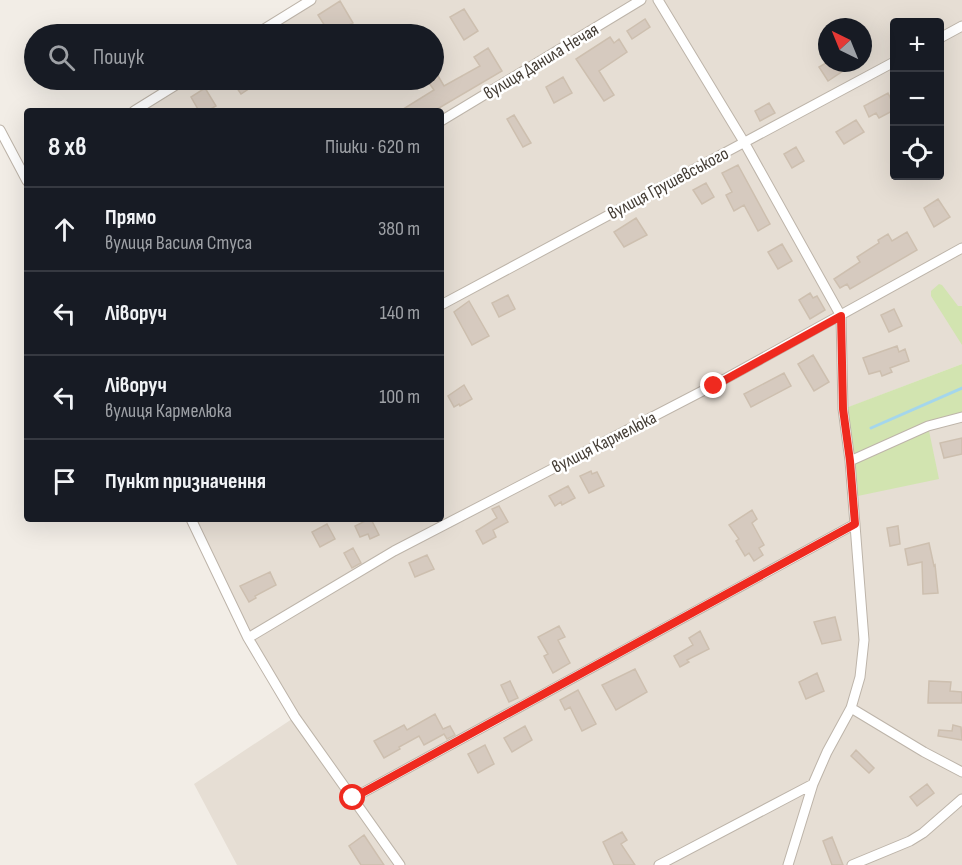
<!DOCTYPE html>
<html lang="uk">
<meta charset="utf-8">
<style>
body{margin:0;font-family:"Sofia Sans Condensed",sans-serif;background:#20242c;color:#f1f3f6}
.controls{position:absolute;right:18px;top:18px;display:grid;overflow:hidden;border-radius:6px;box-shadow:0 6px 24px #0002}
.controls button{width:54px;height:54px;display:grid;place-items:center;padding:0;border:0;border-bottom:2px solid #363941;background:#171b24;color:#f1f3f6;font:30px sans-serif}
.compass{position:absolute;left:818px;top:18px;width:54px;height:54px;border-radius:50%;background:#171b24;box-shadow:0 6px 24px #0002;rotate:317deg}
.stop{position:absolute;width:18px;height:18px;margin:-14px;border:4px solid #ef2a1f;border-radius:50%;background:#fff}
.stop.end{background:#ef2a1f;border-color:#fff;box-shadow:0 2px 6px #0008}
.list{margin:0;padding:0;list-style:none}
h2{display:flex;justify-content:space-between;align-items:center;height:78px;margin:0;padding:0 24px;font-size:26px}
h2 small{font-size:20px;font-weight:400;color:#9ea1a6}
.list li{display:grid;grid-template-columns:39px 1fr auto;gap:18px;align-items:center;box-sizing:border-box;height:84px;padding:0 24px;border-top:2px solid #363941}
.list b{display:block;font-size:22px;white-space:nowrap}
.list p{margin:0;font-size:20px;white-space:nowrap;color:#9ea1a6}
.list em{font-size:20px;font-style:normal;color:#9ea1a6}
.icon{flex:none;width:33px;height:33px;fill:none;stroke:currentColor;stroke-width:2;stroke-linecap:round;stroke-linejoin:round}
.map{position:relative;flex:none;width:962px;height:865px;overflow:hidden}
.search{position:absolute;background:#171b24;box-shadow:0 6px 24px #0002;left:24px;top:24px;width:420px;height:66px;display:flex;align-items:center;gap:15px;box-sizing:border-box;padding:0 21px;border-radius:33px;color:#9ea1a6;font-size:22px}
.panel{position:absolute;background:#171b24;box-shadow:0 6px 24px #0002;left:24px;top:108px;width:420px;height:414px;border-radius:6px}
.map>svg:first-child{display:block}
.residential{fill:#e6ded4;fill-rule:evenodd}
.green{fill:#d2e4b0}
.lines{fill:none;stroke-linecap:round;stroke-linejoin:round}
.stream{stroke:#a4d6ec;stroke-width:3}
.building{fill:#d6cabf;stroke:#cdbfaf;stroke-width:1.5}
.street-casing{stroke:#bdb4a9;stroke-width:11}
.street{stroke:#fff;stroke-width:9}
.route{stroke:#ef2a1f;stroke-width:8}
.labels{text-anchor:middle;stroke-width:5;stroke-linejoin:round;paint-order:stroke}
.street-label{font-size:18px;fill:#443d35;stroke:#fff}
</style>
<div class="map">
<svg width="962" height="865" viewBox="0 0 962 865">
<rect width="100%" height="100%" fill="#f2ede6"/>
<path class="residential" d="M311,0H962V364L844,409L928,426L962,417V865H237L194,784L295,717L248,638L191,519H441V111H134L184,80H434V34H256ZM894,22H940V176H894ZM827,27H863V63H827Z"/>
<path class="green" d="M939,284L942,285L958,306H962V345L931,296V291Z
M962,364V417L928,426L939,479L853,497L843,409Z"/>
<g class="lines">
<path class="stream" d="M871,428L962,388"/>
</g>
<path class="building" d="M340,1L353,23L330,34L318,15Z
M464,9L478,31L464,40L450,17Z
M645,19L650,27L632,39L627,31Z
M610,37L614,43L619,39L627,52L599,71L614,95L604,101L576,59Z
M488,48L502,71L434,111H400L434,90L427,80H434V69L444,86L480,66L474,57Z
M826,63H838L843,71L828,81L819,67Z
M563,77L572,93L554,103L546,87Z
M240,80H262L241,94L234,84Z
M205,88L216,106L207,111H199L191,97Z
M888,93L894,106V110L879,118L876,113L869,117L864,106Z
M769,103L775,113L760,121L755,111Z
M514,115L531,143L523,147L507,119Z
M856,120L864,132L844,144L836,132Z
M796,147L804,161L792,168L784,154Z
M738,165L770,224L758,231L744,205L734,211L726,195L732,192L722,173Z
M706,183L714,197L702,204L693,190Z
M938,199L950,217L934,227L924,208Z
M636,218L647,235L624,247L614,232Z
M907,232L917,250L850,289L847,284L840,288L834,279L860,262L857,257L879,243L878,240L888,234L892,241Z
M782,244L792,261L778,269L768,252Z
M810,293L813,298L817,296L825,310L810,319L799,300Z
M508,295L515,309L499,317L492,303Z
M469,301L489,336L472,345L454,312Z
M894,309L902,326L889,332L881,315Z
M897,346L899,352L905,349L909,361L890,368L892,372L882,376L880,371L869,374L863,358Z
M813,355L829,382L814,391L798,364Z
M784,373L791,386L751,407L744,394Z
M464,385L472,399L460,406L459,404L454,407L448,396Z
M962,438V454L944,458L940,443Z
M591,471L592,474L597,472L604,486L589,493L580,476Z
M568,486L575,498L562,505L561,502L555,506L549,496Z
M499,506L508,522L493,530L496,537L483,544L476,531L497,518L492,509Z
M752,510L757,519L752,523L764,545L759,548L763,555L754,561L749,553L745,556L736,541L739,539L729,525Z
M369,519H371L379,535L370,539L368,534L360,537L355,526Z
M327,524L335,539L320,547L312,532Z
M898,526L900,544L890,546L887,528Z
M929,543L934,566L935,565L938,593L923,594L922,562L908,565L905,549Z
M353,548L361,563L352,568L344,553Z
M427,555L434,569L415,577L409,563Z
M270,572L276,585L255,596L256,598L249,602L240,586Z
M835,617L841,640L822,644L814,622Z
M559,626L565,637L558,640L570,663L553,673L544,656L548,654L538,637Z
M700,631L709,649L687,660L689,662L680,667L674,656L693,645L689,638Z
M635,669L647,692L616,710L602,685Z
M817,673L824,691L806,699L799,682Z
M510,681L518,698L509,702L501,685Z
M929,681L951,682L950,691L962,692V703H928Z
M578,690L596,724L582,731L570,707L565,710L560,700Z
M435,714L443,729L450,726L455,735L447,739L444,734L424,745L419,736L399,747L400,749L384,758L374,741L404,725L407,730Z
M953,725L961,727L962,740L938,736L939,730L952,731Z
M525,726L532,740L512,752L504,738Z
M485,745L494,764L478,773L468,754Z
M856,750L874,768L869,773L851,756Z
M927,784L934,793L917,806L910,797Z
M622,832L627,840L621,844L635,865H614L603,842Z
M364,835L384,865H361L349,846Z
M832,837L843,865H832L823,841Z"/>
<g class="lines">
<g class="street-casing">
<path id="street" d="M658,0L744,142L841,316L843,409L850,461L864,640L860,677L851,708L827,752L813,784L788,865
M256,34L311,0
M940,38L962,26
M134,111L184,80
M441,121L641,0
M0,130L27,181
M441,305L894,62
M850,461L928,426L962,417
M191,519L248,638L295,717L400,865
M248,638L394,551L714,385L962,248
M851,708L924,752L962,772
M353,798L855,524
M659,865L813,784
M852,865L910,841L923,833L962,799"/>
</g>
<use href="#street" class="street"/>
</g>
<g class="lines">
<path class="route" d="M353,798L855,524L850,461L843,409L841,316L714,386"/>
</g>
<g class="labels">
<g class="street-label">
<text transform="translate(541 61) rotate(-31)" y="6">вулиця Данила Нечая</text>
<text transform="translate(668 183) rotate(-28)" y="6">вулиця Грушевського</text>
<text transform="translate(604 442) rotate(-27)" y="6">вулиця Кармелюка</text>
</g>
</g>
</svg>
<div class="controls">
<button>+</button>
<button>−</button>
<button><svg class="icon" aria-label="locate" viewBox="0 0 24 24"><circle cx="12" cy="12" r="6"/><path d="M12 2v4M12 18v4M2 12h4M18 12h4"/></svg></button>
</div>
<svg class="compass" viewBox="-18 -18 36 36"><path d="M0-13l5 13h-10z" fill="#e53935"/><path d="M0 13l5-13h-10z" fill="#9ea1a6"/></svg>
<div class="stop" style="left:353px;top:798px"></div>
<div class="stop end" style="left:714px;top:386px"></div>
<div class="search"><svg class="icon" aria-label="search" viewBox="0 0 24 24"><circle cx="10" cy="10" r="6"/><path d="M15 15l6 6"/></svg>Пошук</div>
<section class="panel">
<h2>8 хв<small>Пішки · 620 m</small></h2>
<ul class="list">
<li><svg class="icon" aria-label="ahead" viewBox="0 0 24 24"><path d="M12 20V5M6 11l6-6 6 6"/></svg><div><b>Прямо</b><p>вулиця Василя Стуса</p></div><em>380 m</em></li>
<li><svg class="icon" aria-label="left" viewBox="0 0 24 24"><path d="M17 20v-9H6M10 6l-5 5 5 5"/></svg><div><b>Ліворуч</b></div><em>140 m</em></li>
<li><svg class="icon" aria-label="left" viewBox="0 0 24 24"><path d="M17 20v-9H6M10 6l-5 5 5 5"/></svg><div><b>Ліворуч</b><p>вулиця Кармелюка</p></div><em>100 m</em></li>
<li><svg class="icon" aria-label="arrive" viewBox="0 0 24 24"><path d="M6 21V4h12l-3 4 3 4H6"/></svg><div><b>Пункт призначення</b></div></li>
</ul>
</section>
</div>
